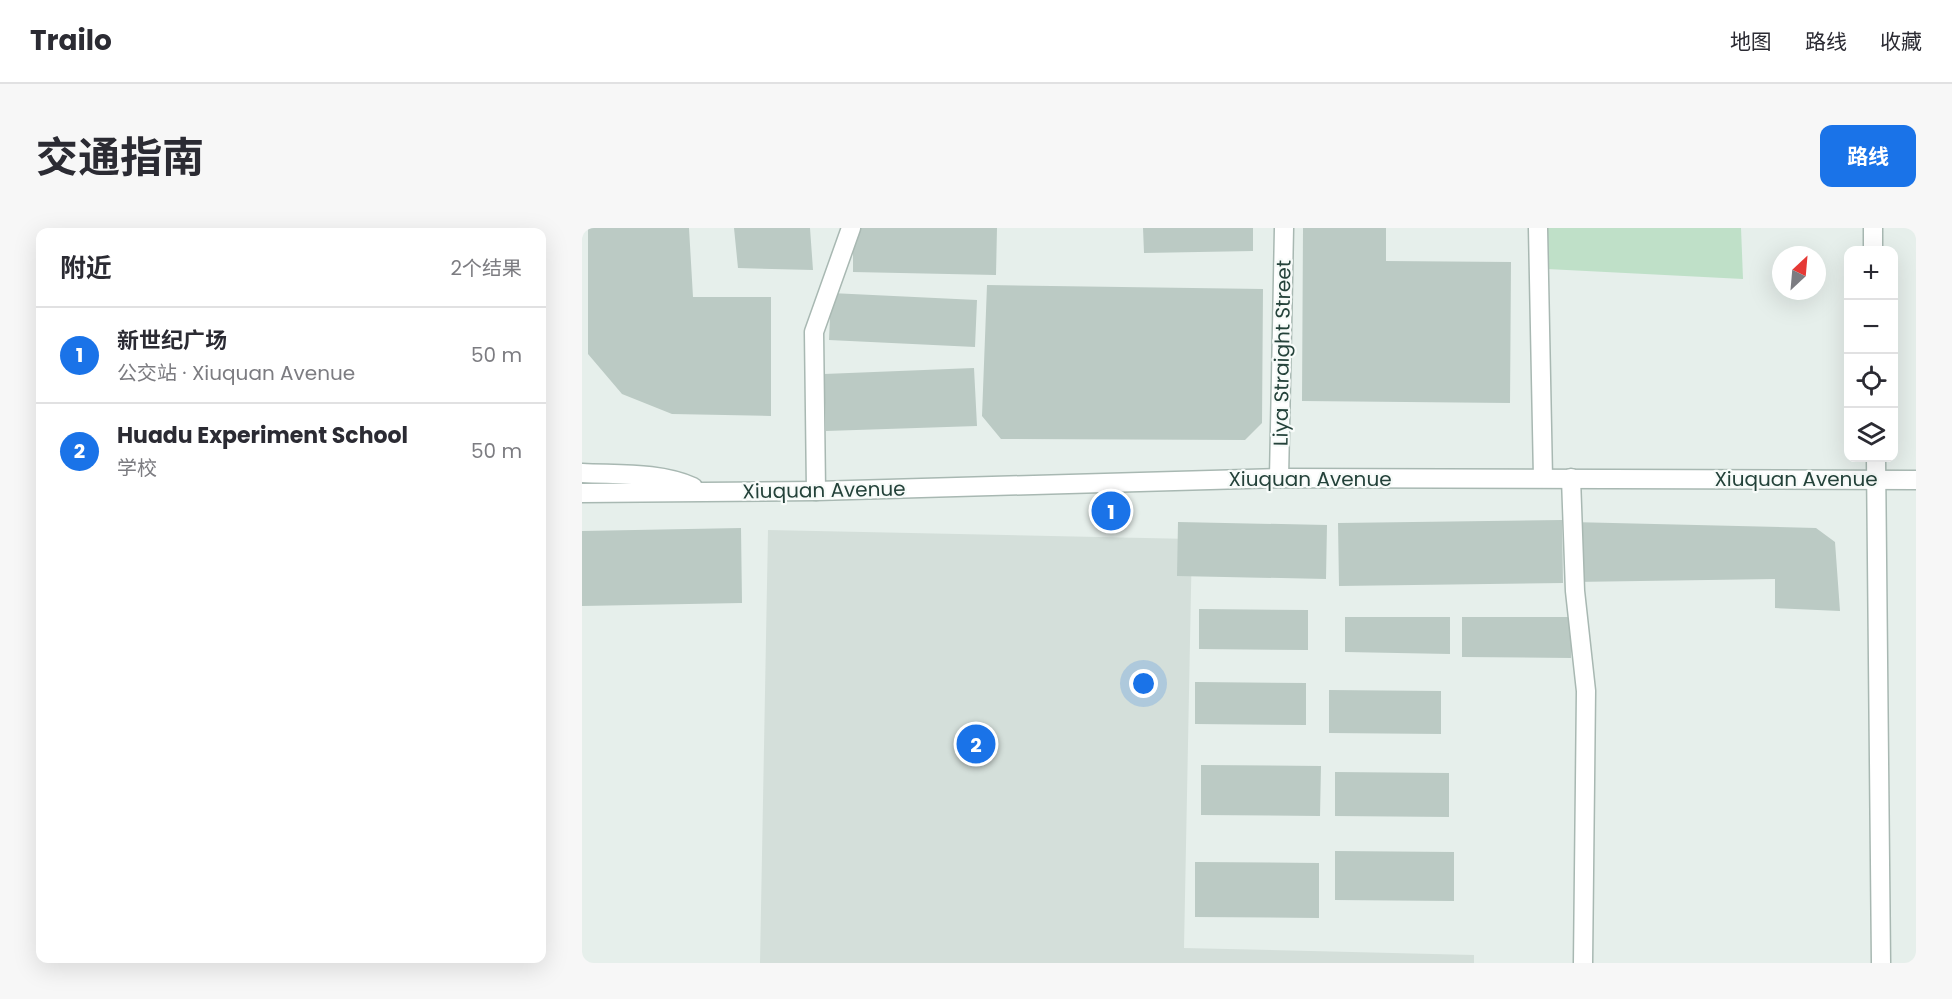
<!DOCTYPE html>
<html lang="zh">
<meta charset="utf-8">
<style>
body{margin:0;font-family:Poppins,"Noto Sans SC",sans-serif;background:#f7f7f7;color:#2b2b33}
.controls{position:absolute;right:18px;top:18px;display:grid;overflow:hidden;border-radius:12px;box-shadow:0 6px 24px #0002}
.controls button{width:54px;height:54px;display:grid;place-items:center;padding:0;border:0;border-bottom:2px solid #e1e1e2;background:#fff;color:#2b2b33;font:30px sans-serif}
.compass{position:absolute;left:1190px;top:18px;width:54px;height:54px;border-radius:50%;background:#fff;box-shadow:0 6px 24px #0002;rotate:26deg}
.you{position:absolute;left:562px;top:456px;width:21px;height:21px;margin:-15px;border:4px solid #fff;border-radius:50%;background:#1a73e8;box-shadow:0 0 0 9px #1a73e833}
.badge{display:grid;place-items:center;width:39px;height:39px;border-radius:50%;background:#1a73e8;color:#fff;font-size:20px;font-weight:700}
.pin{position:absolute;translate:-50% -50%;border:3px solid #fff;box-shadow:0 2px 6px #0006}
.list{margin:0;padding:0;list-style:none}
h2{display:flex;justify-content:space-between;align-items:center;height:78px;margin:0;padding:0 24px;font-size:26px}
h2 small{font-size:20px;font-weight:400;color:#7c7c81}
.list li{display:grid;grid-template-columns:39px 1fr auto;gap:18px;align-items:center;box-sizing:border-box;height:96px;padding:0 24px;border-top:2px solid #e1e1e2}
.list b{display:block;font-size:22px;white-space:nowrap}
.list p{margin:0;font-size:20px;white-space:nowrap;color:#7c7c81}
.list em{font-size:20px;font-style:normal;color:#7c7c81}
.icon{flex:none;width:33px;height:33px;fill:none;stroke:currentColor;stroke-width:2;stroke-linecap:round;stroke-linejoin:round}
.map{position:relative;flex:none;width:1334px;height:735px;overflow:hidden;border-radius:12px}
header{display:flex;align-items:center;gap:36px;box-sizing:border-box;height:84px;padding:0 30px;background:#fff;border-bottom:2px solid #e1e1e2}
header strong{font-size:28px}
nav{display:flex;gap:33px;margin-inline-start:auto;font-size:21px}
.intro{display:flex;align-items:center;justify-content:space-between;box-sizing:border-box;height:144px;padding:0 36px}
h1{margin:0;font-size:42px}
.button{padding:15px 27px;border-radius:12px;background:#1a73e8;color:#fff;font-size:21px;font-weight:700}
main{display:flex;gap:36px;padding:0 36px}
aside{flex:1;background:#fff;border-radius:12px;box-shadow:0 6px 24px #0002}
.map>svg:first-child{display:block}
.built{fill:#d4dfda}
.green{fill:#bfe0c8}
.building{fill:#bbcac4}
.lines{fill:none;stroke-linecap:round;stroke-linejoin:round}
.minor-casing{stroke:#a8b8b2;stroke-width:21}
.tertiary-casing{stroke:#a8b8b2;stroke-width:21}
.minor{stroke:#fff;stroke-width:18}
.tertiary{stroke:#fff;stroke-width:18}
.labels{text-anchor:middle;stroke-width:4.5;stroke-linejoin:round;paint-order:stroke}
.street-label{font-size:20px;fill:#24423a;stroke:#f7fbf9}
</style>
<header>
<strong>Trailo</strong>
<nav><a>地图</a><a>路线</a><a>收藏</a></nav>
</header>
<div class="intro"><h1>交通指南</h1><a class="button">路线</a></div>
<main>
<aside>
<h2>附近<small>2个结果</small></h2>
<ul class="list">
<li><span class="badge">1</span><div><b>新世纪广场</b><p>公交站 · Xiuquan Avenue</p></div><em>50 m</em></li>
<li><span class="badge">2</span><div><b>Huadu Experiment School</b><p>学校</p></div><em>50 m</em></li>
</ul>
</aside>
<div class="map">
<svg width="1334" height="735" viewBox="0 0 1334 735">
<rect width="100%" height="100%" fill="#e6efeb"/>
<path class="built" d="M186,302L610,311L602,720L892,727V735H178Z"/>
<path class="green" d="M965,0H1159L1161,51L965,41Z"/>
<path class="building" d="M6,0H107L111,69H189V188L90,186L40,166L6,126Z
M152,0H228L231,42L156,40Z
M271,0H415L414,47L271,44Z
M561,0H671V23L562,25Z
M721,0H804V33L929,34L928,175L720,173Z
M405,57L681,61L680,195L663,212L419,211L400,188Z
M249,65L395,72L393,119L247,112Z
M392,140L395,198L244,203L242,146Z
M980,292L981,355L757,358L756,295Z
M596,294L745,297L744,351L595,348Z
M989,294L1234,300L1253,314L1258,383L1193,380V351L991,354Z
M159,300L160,375L0,378V303Z
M617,381L726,382V422L617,421Z
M763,389H868V426L763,424Z
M880,389H989V430L880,429Z
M613,454L724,455V497L613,496Z
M747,462L859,463V506L747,505Z
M619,537L739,538L738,588L619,587Z
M753,544L867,545V589L753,588Z
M753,623L872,624V673L753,672Z
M613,634L737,635V690L613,689Z"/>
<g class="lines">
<g class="minor-casing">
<path id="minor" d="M956,0L961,250
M1291,0V22
M1294,230L1299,735
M697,250L702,0
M989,250L993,363L1004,463L1001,735
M234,263L232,104L269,0"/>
</g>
<g class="tertiary-casing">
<path id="tertiary" d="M0,245C37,247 77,244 111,259
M0,265L234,263L697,250L1334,252"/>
</g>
<use href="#minor" class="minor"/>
<use href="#tertiary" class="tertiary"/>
</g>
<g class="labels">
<g class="street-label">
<text transform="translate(700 125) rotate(-89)" y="7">Liya Straight Street</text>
<text x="728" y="258">Xiuquan Avenue</text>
<text x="1214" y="258">Xiuquan Avenue</text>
<text transform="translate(242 262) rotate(-1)" y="7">Xiuquan Avenue</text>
</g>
</g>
</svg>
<div class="controls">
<button>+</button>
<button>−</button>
<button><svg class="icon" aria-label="locate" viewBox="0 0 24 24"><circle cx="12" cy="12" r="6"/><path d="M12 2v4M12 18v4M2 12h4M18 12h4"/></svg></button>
<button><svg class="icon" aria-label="layers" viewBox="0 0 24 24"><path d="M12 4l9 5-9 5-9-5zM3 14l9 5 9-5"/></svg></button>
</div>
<svg class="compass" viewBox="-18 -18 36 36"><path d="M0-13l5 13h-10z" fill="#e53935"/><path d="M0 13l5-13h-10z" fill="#7c7c81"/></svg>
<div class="you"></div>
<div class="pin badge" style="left:529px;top:283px">1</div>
<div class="pin badge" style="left:394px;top:516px">2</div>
</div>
</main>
